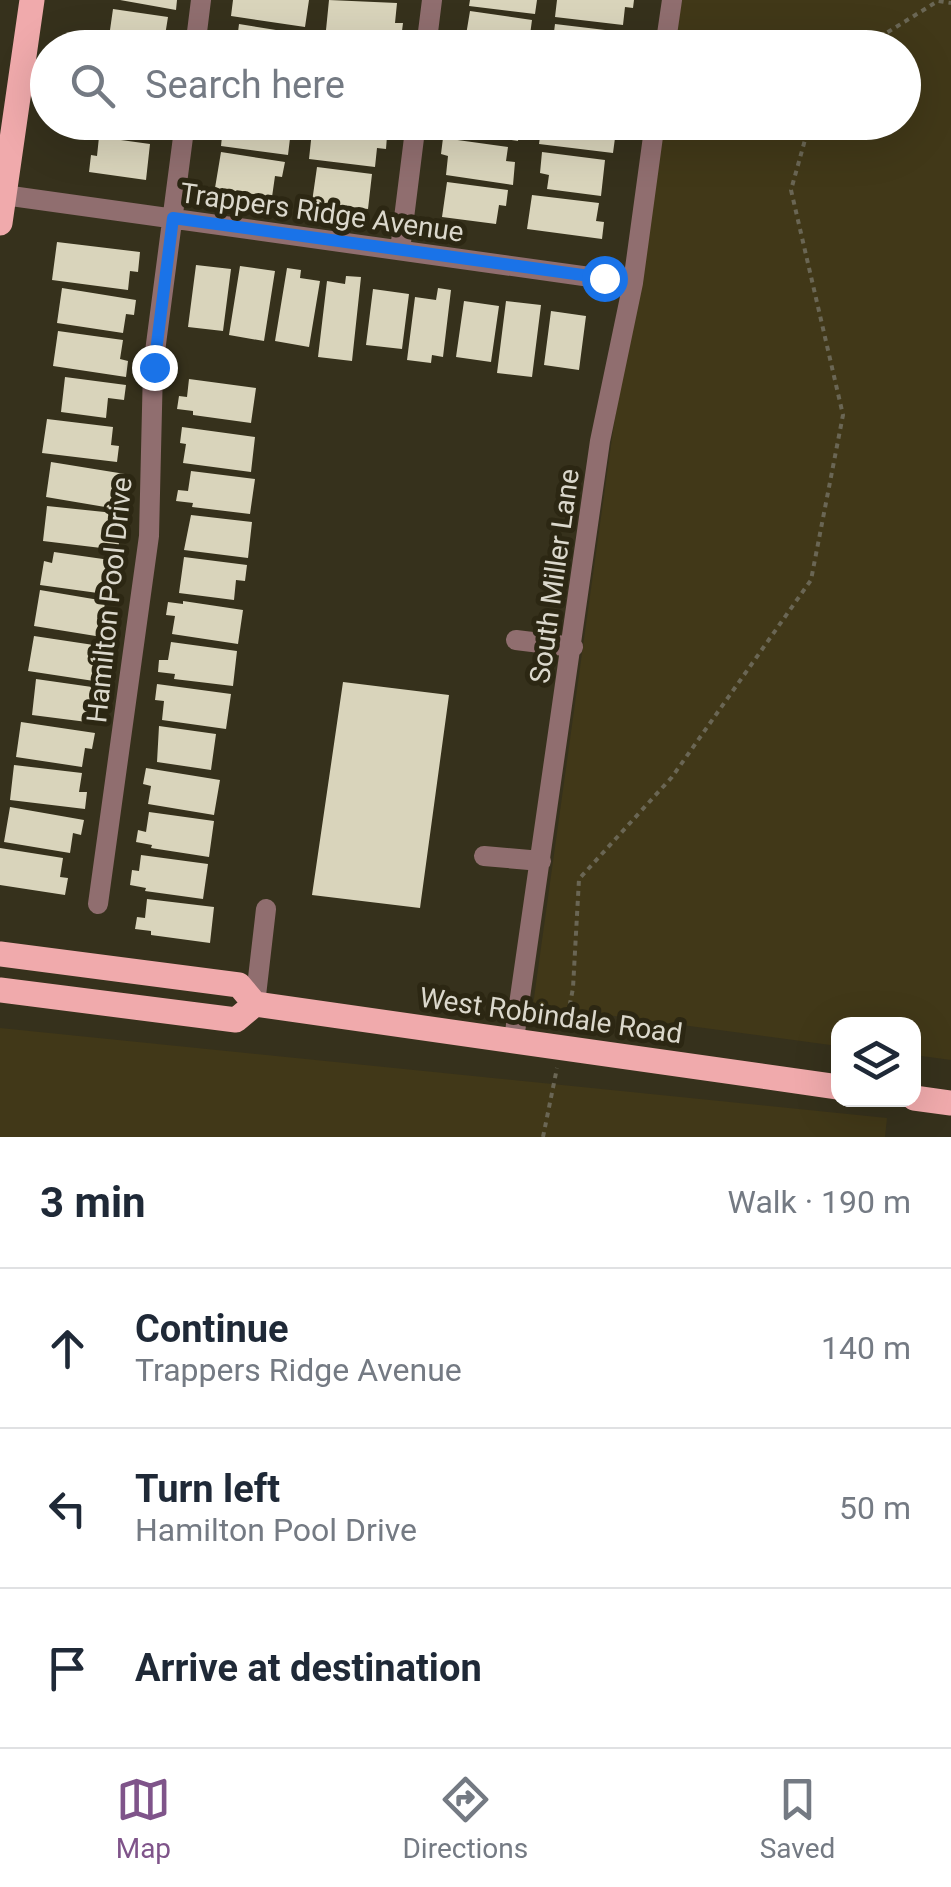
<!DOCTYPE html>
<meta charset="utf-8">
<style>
body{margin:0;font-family:Roboto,sans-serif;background:#f6f6f7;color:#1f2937}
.controls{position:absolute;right:30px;bottom:30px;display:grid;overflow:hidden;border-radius:20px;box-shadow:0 10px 40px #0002}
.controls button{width:90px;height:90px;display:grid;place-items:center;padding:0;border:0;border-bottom:2px solid #e0e1e3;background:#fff;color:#1f2937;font:50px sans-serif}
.stop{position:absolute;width:30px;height:30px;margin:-22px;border:8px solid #1a73e8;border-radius:50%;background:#fff}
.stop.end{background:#1a73e8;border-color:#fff;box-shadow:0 2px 10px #0008}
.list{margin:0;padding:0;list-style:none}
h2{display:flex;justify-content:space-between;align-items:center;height:130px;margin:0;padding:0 40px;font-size:42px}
h2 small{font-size:32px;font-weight:400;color:#747a83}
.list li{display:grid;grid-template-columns:65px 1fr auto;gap:30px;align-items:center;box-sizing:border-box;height:160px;padding:0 40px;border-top:2px solid #e0e1e3}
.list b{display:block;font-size:38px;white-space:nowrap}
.list p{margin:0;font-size:32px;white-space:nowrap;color:#747a83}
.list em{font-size:32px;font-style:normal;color:#747a83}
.icon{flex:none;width:55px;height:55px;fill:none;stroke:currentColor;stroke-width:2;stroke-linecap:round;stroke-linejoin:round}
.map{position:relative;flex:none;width:951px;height:1137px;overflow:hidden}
.search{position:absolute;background:#fff;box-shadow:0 10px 40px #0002;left:30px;right:30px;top:30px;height:110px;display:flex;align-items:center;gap:25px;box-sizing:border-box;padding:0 35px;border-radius:55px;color:#747a83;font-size:38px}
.sheet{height:610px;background:#fff}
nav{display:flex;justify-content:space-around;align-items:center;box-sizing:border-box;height:140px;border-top:2px solid #e0e1e3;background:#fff;font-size:28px;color:#747a83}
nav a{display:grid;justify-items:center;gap:5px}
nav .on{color:#7f548a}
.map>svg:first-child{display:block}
.sand{fill:#413818}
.building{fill:#d9d4bb}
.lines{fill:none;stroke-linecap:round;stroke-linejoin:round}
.path{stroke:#6a6654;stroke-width:4;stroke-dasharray:5 5;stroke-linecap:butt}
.minor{stroke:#906e6f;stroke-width:20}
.major{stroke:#f0aaac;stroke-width:25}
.route{stroke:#1a73e8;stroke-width:12}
.labels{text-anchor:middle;stroke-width:10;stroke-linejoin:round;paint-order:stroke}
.street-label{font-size:28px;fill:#dbd8cc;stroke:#2c2713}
</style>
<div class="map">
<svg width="951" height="1137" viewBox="0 0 951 1137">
<rect width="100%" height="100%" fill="#36311c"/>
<path class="sand" d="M682,0H951V1060L914,1055V1024H838V1046L533,1005L613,431L662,123L904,122V48L674,47Z
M0,1028L887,1118L885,1137H0Z"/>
<path class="building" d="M120,0H177L176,10Z
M233,0H309L305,27L231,16Z
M329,0L397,3L395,23H403L401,39L326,30Z
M470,0H537L535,14L469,6Z
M557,0H634L633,8L625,7L623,25L555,17Z
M113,9L168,17L163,48L108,44Z
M470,11L532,20L530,35L523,34L521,48L464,47Z
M239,24L301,34L299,48H236Z
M555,24L622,32L620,48H552Z
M324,39L380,45V48H323Z
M85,122H152L150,137L85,129Z
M216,122H292L288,155L221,146L223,127L215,126Z
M313,122L372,129L371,134L387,136L386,149L377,148L375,167L309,159Z
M443,122H520L518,141L442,130Z
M542,122H609L607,137L615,138L613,153L539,144Z
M99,137L150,144L146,180L89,172L91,155L97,156Z
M443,138L508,147L506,161L515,162L513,185L446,175L448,156L441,154Z
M221,152L285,162L282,177L275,176L272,197L215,188Z
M542,152L605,160L601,196L547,189L549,175L540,173Z
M317,167L372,174L368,209L312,202Z
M447,182L508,190L506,206L499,205L496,224L442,217Z
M532,195L599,203L596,221L604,222L602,239L527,229Z
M57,242L140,252L138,272L130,271L128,290L52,280Z
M196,265L231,269L223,331L188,327Z
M240,266L275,271L264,341L229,335Z
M287,268L301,270L300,278L320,281L309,347L275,341Z
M346,276L361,277L352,361L318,357L327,281L345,284Z
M62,288L136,300L134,315L126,314L123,333L57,323Z
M438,288L451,290L443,357L432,355L431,363L407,360L415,297L436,300Z
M373,289L409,294L402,349L366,345Z
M464,301L499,306L491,362L456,357Z
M506,301L541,305L532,377L497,373Z
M551,311L586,316L579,370L544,365Z
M58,331L123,340L120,359L128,361L126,377L53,366Z
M65,377L126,385L124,400L108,398L106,418L61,412Z
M189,379L256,388L251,423L193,415V411L177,409L179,396L187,397Z
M47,419L113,427L111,445L119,446L117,462L42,453Z
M182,427L255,437L251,472L183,463L186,444L180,443Z
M51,462L125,474L122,489L115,488L111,508L46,497Z
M191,471L255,479L250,514L192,507L193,503L176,501L178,490L188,491Z
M47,506L114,513L112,533L120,535L118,550L43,541Z
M191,515L252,522L248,558L184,550Z
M54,552L110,560L105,594L40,585L44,561L52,563Z
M184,557L247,565L245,581L236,580L234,600L179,593Z
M40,590L105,601L103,620L111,621L108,638L34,626Z
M183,601L243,610L238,644L172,634L175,616L166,615L168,602L183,604Z
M34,636L107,647L105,662L97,661L94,681L28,671Z
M171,642L237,651L233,686L174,679L175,674L158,672L159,660H168Z
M36,679L92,687L87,722L32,715Z
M343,682L449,695L420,908L312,895Z
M157,684L231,694L226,729L162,720L164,701L155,700Z
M21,722L95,733L92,749L85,748L82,767L16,757Z
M159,726L216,734L211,770L157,762Z
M14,765L82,773L79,792H87L85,809L10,800Z
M146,768L220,780L214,815L148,804L151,786L143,784Z
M10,807L84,820L81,835L73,833L70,853L4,842Z
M149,812L214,821L209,857L151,848L152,845L136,842L138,830L146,832Z
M0,848L63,858L60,877L68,878L65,895L0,885Z
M141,855L208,864L203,899L145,891L146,888L130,885L132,870L139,871Z
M147,899L214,907L210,943L151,935V931L135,929L137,917L145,918Z"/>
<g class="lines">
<path class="path" d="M862,48L938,1L951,3
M566,1025L573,988L579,879L672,777L811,580L843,415L791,190L810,122
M543,1137L557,1068"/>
<path class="minor" d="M195,48L201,0
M426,48L432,0
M665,48L672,0
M4,195L633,283
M400,250L416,122
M516,640L573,647
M484,856L541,861
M98,904L149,536L153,367L185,122
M255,1004L266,909
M514,1039L600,441L633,283L655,122"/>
<path class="major" d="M0,223L32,0
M0,954L239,985L255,1004L838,1087
M0,990L236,1020L255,1004
M914,1098L951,1103"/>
</g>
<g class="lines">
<path class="route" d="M154,367L173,218L604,278"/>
</g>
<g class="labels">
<g class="street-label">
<text transform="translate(322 212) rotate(8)" y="10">Trappers Ridge Avenue</text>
<text transform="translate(554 576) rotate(-82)" y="10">South Miller Lane</text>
<text transform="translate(109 600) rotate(-84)" y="10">Hamilton Pool Drive</text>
<text transform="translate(551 1015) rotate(8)" y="10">West Robindale Road</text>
</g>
</g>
</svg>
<div class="controls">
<button><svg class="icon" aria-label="layers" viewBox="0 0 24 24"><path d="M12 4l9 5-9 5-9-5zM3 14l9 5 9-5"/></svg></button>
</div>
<div class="stop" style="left:604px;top:278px"></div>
<div class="stop end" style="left:154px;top:367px"></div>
<div class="search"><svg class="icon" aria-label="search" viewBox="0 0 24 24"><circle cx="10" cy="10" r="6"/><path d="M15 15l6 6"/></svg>Search here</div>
</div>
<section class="sheet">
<h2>3 min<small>Walk · 190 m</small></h2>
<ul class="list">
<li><svg class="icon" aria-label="ahead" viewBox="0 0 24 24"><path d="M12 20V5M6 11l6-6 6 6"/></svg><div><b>Continue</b><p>Trappers Ridge Avenue</p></div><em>140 m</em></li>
<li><svg class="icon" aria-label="left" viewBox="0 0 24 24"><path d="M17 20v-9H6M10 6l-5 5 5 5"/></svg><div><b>Turn left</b><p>Hamilton Pool Drive</p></div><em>50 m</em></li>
<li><svg class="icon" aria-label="arrive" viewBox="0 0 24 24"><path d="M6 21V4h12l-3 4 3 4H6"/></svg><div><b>Arrive at destination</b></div></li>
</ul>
</section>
<nav>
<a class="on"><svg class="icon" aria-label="map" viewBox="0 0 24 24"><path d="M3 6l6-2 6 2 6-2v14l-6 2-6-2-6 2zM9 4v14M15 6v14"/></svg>Map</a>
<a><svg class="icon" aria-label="directions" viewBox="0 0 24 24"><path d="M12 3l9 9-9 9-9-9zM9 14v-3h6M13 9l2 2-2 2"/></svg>Directions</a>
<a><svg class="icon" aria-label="saved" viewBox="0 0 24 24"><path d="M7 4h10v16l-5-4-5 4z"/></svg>Saved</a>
</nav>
